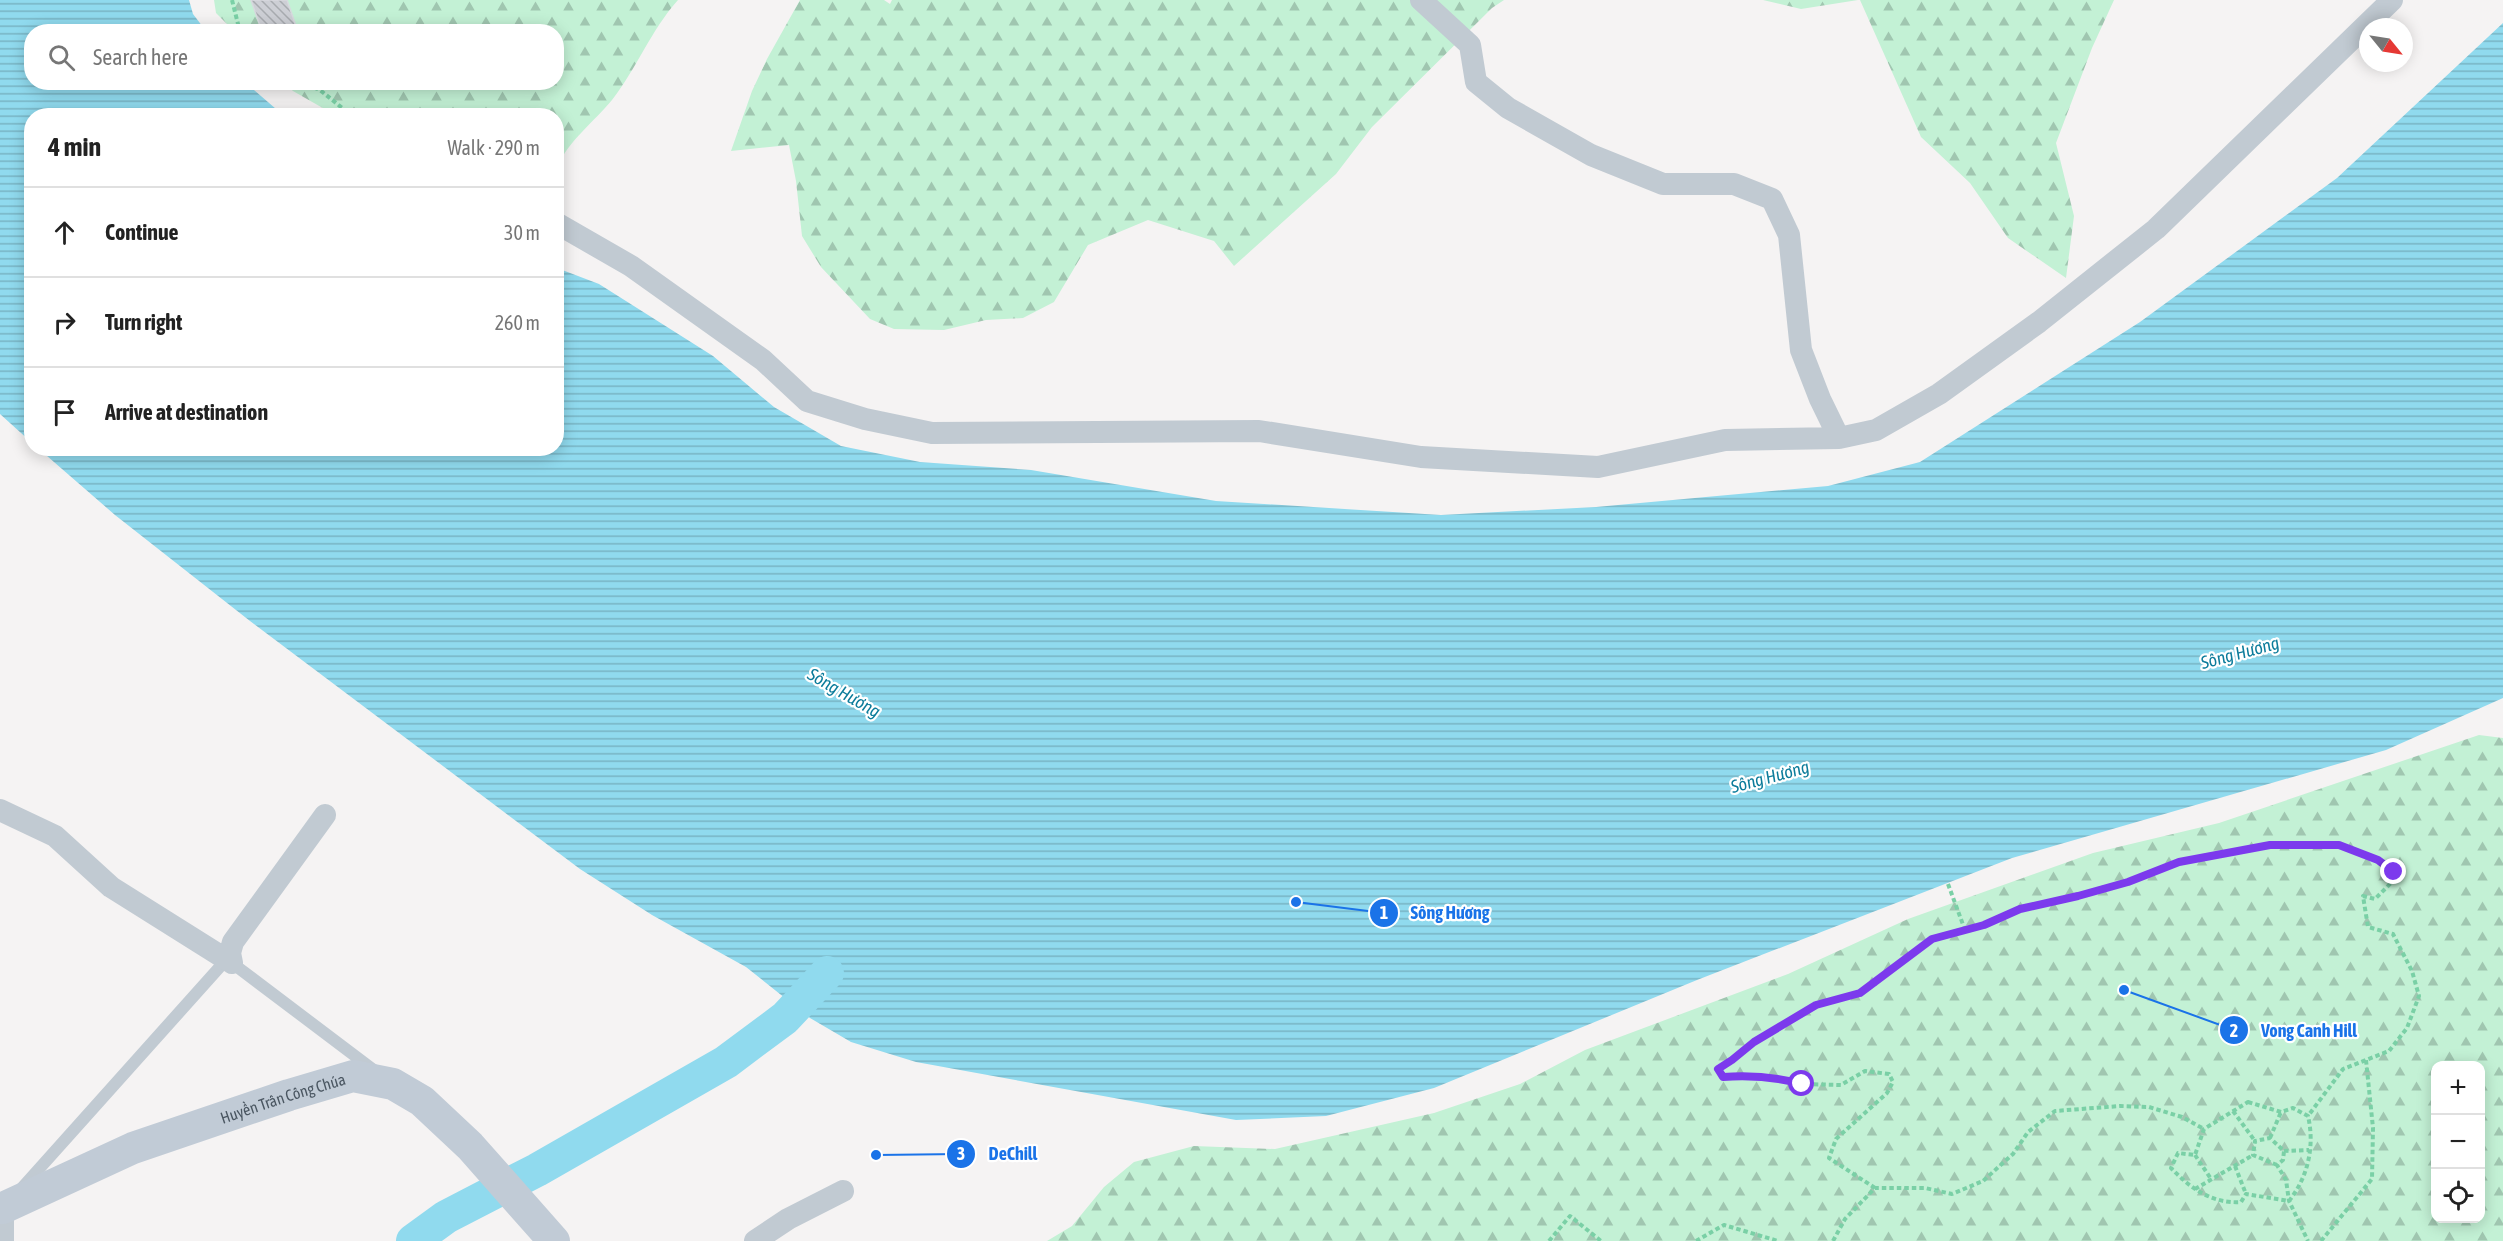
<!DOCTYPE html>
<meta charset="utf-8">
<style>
body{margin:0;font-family:"Asap Condensed",sans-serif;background:#f2f2f2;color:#222}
.controls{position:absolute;right:18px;bottom:18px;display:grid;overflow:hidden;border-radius:12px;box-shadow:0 3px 15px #0003}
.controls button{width:54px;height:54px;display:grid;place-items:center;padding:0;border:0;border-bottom:2px solid #e0e0e0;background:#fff;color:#222;font:30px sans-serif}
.compass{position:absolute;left:2359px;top:18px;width:54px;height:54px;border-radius:50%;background:#fff;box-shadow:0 3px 15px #0003;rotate:120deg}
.stop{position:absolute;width:18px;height:18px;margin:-14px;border:4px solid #7c3aed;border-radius:50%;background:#fff}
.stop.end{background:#7c3aed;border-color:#fff;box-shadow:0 2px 6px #0008}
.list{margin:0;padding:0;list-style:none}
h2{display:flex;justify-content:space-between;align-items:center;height:78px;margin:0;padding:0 24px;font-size:26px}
h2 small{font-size:20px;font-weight:400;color:#767676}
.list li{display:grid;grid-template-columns:39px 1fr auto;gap:18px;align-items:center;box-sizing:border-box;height:90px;padding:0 24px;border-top:2px solid #e0e0e0}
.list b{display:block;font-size:22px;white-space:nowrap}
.list em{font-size:20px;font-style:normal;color:#767676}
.icon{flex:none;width:33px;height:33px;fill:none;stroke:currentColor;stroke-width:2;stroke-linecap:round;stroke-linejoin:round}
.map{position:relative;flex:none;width:2503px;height:1241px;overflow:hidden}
.search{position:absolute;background:#fff;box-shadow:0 3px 15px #0003;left:24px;top:24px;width:540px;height:66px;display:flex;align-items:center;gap:15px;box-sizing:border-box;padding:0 21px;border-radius:24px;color:#767676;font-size:22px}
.panel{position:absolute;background:#fff;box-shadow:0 3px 15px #0003;left:24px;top:108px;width:540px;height:348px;border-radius:24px}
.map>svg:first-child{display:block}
.forest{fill:url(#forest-firs);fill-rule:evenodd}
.water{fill:url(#water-rules)}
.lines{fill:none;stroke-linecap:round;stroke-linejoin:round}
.river{stroke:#90daee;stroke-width:34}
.building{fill:url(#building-back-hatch);stroke:#d7d9de;stroke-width:1.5}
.path{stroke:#7ad0a6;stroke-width:4;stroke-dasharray:4.5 3;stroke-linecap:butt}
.lane{stroke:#c1cad2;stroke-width:12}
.street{stroke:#c1cad2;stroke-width:22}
.secondary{stroke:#c1cbd6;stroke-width:32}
.route{stroke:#7c3aed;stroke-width:8}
.labels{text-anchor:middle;stroke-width:4.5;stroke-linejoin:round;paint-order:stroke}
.street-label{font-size:16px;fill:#4a5661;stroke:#fff}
.water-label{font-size:18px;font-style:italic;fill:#0c7c9b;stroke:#fff}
.leader{fill:none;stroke:#1a73e8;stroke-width:2}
.callout-dot{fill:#1a73e8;stroke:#fff;stroke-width:2}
.mark-label{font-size:18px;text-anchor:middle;font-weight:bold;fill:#fff}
.callout-label{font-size:18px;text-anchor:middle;font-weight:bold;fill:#1a73e8;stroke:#fff;stroke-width:4.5;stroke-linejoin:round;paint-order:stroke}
</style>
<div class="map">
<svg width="2503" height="1241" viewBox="0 0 2503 1241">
<defs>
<pattern id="forest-firs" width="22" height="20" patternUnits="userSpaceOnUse" patternTransform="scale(1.5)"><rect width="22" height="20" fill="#c3f1d5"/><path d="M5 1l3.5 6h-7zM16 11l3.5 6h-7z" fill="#a0c6b0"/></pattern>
<pattern id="water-rules" width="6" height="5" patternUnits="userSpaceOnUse" patternTransform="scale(1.5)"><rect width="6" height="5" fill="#90daee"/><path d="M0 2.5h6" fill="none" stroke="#78b4c4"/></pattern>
<pattern id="building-back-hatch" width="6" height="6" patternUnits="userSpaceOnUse" patternTransform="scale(1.5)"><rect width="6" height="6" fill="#cdcfd5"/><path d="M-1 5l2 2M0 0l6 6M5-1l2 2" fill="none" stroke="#a8abb0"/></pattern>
</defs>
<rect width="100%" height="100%" fill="#f5f3f3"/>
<path class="forest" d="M214,0H678C651,30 637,68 612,100C594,122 569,140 557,167L556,116L335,115L293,91L284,83L556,82V32L234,31L216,13Z
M800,0H884L890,4L892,0H1504L1492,8L1372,127L1336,174L1234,266L1214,241L1148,220L1088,245L1054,302L1023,318L986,320L944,330L894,329L870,319L821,267L802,236L796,181L789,145L731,151L752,91L767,59Z
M1763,0H1858L1801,9Z
M1860,0H2114L2092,48L2056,143L2074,216L2066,278L2008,238L1970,183L1921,137Z
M2479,735L2503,738V1241H1047L1072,1226L1104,1187L1134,1162L1194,1146L1275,1149L1434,1113L1520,1084L1585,1050L1788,974L1908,919L2093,853L2219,823ZM2436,1066H2480V1218H2436Z"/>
<path class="water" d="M0,0H189L193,14L206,31L32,32V82L246,83L283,115L32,116L31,442L0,414Z
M2503,23V698L2386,750L2012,858L1697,980L1434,1088L1326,1116L1236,1120L916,1062L851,1042L810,1018L746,967L652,915L580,869L250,621L115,515L39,449L556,448L557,268L599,284L713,356L774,407L841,446L920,462L1031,470L1216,501L1441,515L1596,507L1828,486L1920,462L2140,322L2337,178Z"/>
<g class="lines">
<path class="river" d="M413,1241L446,1217L537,1170L726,1062L785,1018L827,973"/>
</g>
<path class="building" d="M251,0H287L298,32H262Z"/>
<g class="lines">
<path class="path" d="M232,0L240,32
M300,82L320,90L352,116
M1948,884L1965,930
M2248,1102L2281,1112L2293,1108L2308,1116C2315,1146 2308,1177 2289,1201L2246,1194L2241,1202C2212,1204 2190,1188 2171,1168L2178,1153L2195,1155L2204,1129Z
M2233,1111L2255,1141
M2270,1138L2281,1112
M2284,1151L2309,1150
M2195,1155L2211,1179
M2277,1165L2253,1155L2255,1141L2270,1138L2284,1151L2283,1160L2277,1165L2286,1180L2289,1201L2308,1241
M2235,1166L2246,1194
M1875,1188L1829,1158L1836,1139L1887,1093L1893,1082L1889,1074L1865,1071L1841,1085L1802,1084L1783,1079L1759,1076L1723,1077L1718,1069L1732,1061L1754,1043L1816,1005L1860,993L1932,939L1984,925L2020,909L2078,896L2128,882L2179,862L2270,845H2339L2378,860L2395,872L2393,881L2375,899L2363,896L2368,927L2393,934L2412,971L2419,996L2407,1028L2389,1051L2343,1069L2308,1116
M2195,1189L2253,1155
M1549,1241L1570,1216L1601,1241
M1696,1241L1724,1225L1778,1241
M1833,1241L1845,1219L1875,1188H1925L1952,1194L1983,1181L2013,1154L2028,1132L2055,1111L2120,1106L2149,1107L2182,1117L2204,1129
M2321,1241L2372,1179L2373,1128L2366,1060"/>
<path class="lane" d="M232,963L375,1071
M21,1189L226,960"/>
<path class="street" d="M1421,0L1470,45L1476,82L1508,108L1591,155L1663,184H1734L1772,199L1789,235L1801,350L1820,399L1839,438
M558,224L631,266L763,360L807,401L865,419L932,433L1259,431L1421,457L1598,467L1725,440L1839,438L1876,430L1939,394L2039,322L2156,229L2392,0
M0,810L55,836L111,887L232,963
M232,963L230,953L233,942L325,815
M3,1241V1208
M755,1241L788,1219L843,1191"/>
<path class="secondary" id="s1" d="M0,1208H3L133,1148L289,1095L353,1076L393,1084L422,1101L470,1146L554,1241"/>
</g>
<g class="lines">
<path class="route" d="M1802,1084C1776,1077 1750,1075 1723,1077L1718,1069L1732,1060L1754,1042L1816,1005L1860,993L1932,939L1984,925L2020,909L2078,896L2128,882L2179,862L2270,845H2339L2378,860L2394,872"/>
</g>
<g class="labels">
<g class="street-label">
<text dy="6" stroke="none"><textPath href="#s1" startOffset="304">Huyền Trân Công Chúa</textPath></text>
</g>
<g class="water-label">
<text transform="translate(2240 653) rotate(-15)" y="6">Sông Hương</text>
<text transform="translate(844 693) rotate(30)" y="6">Sông Hương</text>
<text transform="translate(1770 777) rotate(-15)" y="6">Sông Hương</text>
</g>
</g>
<path class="leader" d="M1296 902L1384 913M2124 990L2234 1030M876 1155L961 1154"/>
<g class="callout-dot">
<circle cx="1296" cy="902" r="6"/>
<circle cx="2124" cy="990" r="6"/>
<circle cx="876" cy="1155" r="6"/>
<circle cx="1384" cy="913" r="15"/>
<circle cx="2234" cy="1030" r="15"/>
<circle cx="961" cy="1154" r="15"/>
</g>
<g class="mark-label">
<text x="1384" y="919">1</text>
<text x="2234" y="1037">2</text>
<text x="961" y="1160">3</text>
</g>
<g class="callout-label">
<text x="1450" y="919">Sông Hương</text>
<text x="2309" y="1037">Vong Canh Hill</text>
<text x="1013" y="1160">DeChill</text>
</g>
</svg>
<div class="controls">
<button>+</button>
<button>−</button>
<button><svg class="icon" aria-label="locate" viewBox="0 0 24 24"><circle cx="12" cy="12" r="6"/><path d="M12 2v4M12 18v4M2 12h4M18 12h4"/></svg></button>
</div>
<svg class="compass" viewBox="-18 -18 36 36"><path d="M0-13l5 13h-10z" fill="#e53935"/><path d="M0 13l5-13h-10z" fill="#767676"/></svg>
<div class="stop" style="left:1802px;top:1084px"></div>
<div class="stop end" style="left:2394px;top:872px"></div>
<div class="search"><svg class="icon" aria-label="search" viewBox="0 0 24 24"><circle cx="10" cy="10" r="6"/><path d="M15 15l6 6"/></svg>Search here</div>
<section class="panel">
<h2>4 min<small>Walk · 290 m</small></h2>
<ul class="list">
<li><svg class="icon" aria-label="ahead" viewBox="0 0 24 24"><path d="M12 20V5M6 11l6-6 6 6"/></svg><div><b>Continue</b></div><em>30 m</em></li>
<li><svg class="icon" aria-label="right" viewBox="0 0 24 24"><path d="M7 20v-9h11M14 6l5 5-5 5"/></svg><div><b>Turn right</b></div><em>260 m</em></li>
<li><svg class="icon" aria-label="arrive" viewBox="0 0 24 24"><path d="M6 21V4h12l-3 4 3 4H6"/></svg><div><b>Arrive at destination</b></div></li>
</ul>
</section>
</div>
